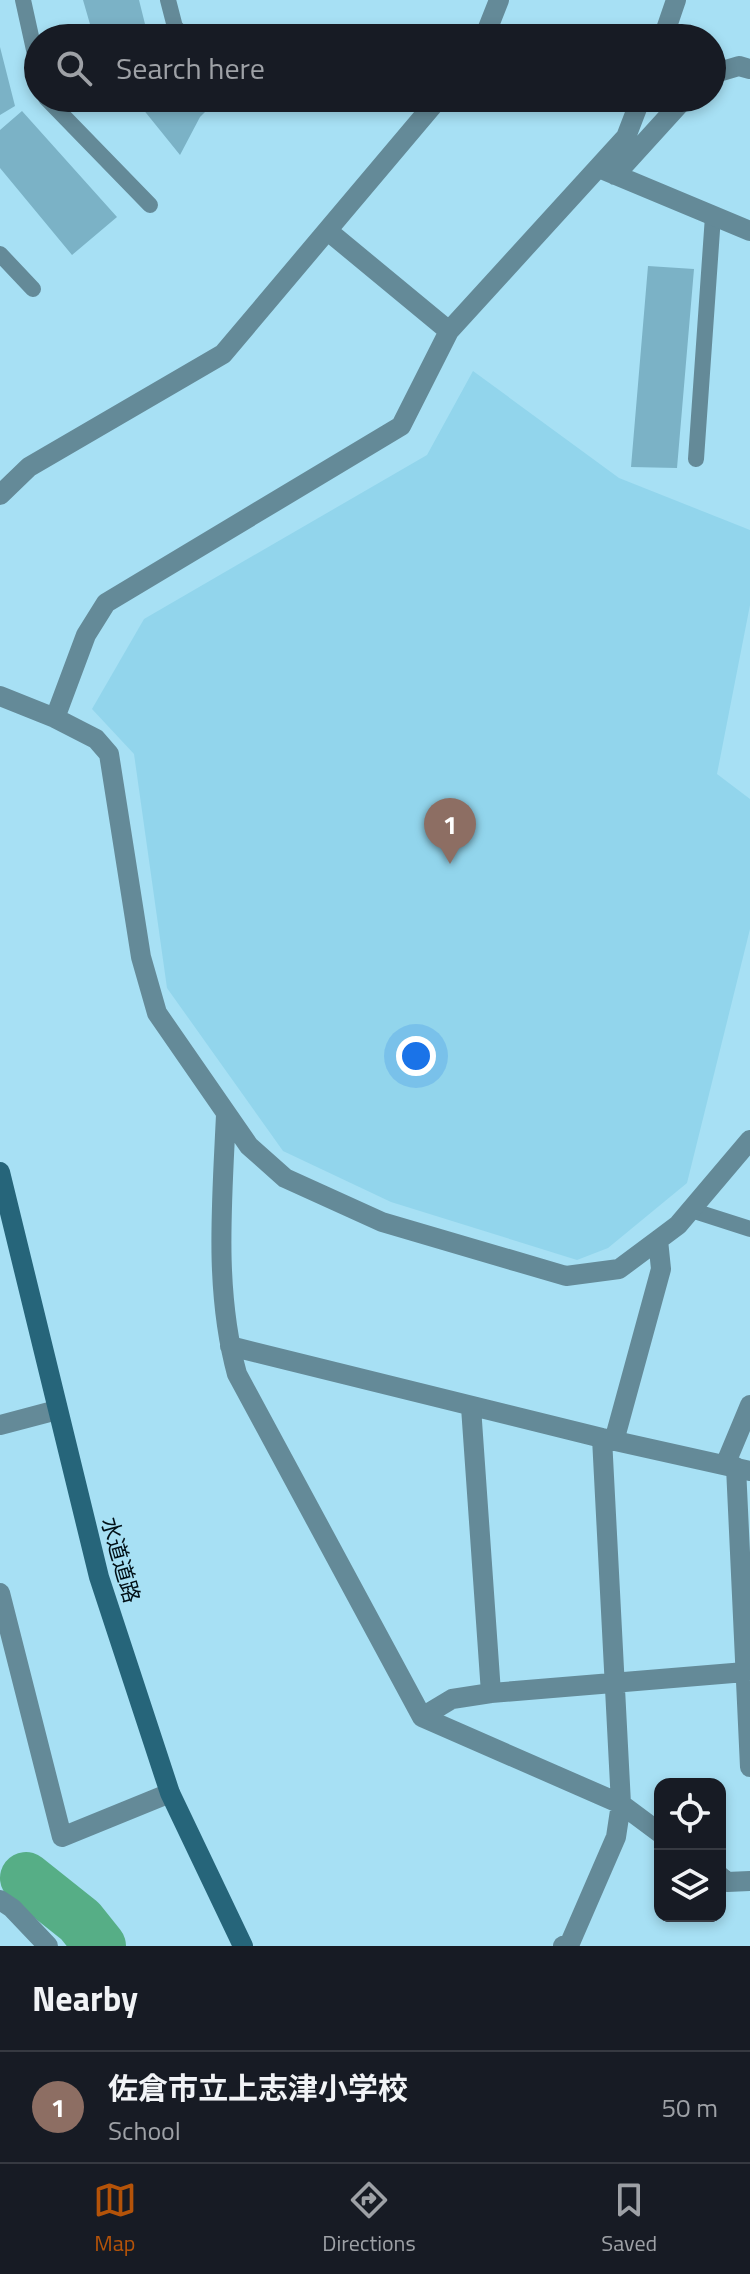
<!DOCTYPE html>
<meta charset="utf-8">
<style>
body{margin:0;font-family:"Titillium Web","Noto Sans JP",sans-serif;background:#242831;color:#f1f3f6}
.controls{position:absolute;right:24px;bottom:24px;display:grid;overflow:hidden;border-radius:16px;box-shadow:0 4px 12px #0003}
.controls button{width:72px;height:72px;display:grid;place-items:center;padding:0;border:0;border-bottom:2px solid #363941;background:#171b24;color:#f1f3f6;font:40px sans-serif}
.you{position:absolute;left:416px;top:1056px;width:28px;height:28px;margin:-20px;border:6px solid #fff;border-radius:50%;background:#1a73e8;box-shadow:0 0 0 12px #1a73e833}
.badge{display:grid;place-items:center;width:52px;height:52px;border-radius:50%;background:#b45309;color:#fff;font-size:26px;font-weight:700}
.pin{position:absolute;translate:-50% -66px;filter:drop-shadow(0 2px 4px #0008)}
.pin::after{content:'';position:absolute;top:42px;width:28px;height:24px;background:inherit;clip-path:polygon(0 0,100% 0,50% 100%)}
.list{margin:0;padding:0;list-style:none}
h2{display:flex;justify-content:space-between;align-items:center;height:104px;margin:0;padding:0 32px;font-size:34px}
h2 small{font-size:26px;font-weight:400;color:#9ea1a6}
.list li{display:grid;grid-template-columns:52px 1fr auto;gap:24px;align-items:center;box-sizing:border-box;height:112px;padding:0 32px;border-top:2px solid #363941}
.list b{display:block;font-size:30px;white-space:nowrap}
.list p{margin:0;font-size:26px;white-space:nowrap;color:#9ea1a6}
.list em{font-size:26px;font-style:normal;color:#9ea1a6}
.icon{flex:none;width:44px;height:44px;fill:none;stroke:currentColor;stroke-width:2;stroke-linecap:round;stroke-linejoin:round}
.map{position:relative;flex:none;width:750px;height:1946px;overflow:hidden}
.search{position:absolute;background:#171b24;box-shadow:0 4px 12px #0003;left:24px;right:24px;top:24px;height:88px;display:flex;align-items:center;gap:20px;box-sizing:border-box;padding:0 28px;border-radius:44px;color:#9ea1a6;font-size:30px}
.sheet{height:216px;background:#171b24}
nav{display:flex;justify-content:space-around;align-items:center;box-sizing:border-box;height:112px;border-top:2px solid #363941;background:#171b24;font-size:22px;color:#9ea1a6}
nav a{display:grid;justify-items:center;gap:4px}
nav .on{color:#b45309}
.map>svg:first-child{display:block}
.built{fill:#92d5ec}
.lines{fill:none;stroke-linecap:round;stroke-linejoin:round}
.river{stroke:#56ae86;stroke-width:52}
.building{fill:#7bb2c6}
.lane{stroke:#648a98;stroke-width:16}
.street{stroke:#648a98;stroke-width:20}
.secondary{stroke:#26657a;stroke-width:20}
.labels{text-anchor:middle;stroke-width:6;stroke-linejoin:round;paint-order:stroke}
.street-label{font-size:22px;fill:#000f16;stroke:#a7e0f4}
</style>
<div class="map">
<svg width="750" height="1946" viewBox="0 0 750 1946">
<rect width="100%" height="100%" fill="#a7e0f4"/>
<path class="built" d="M473,371L619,478L750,530V605L717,774L750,799V929L687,1183L608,1248L577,1260L391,1202L283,1151L167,988L134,754L92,709L144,619L427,455Z"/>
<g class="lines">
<path class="river" d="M26,1878L80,1921L100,1946"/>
</g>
<path class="building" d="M83,0H139L146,28L129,38H94Z
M0,47L15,106L0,115Z
M134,98H213L216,101L200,117L180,155Z
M22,111L117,217L72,255L0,168V130Z
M648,266L694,269L677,468L631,467Z"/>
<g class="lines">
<path class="lane" d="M23,0L38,68
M168,0L175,27L186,38
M46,98L150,205
M0,254L33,289
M696,459L713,216
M691,1210L750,1229"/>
<path class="street" d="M484,38L499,0
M663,38L676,0
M712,74L739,66L750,69
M599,168L750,231
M615,175L685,98
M328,231L449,331
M0,495L29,467L223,354L439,98
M0,696L55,718L96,739L109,754L141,957L157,1013L249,1146L285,1178L382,1222L566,1276L619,1269L658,1240L678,1225L750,1140
M55,718L86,635L106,603L401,426L449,331L626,137L641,98
M226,1115C222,1202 214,1290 237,1374L422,1717L621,1804L660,1833
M230,1346L602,1438L750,1471
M471,1407L491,1693
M0,1425L57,1410
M614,1441L661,1269L658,1240
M725,1465L750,1405
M736,1467L750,1767
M0,1593L62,1837L170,1793
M422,1717L452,1699L491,1693L745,1672
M720,1876L727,1882L750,1881
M0,1900L12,1908L48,1946
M563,1946L570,1943L616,1837L621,1804L602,1438"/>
<path class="secondary" d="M0,1172L99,1577L170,1793L243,1946"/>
</g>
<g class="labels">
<g class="street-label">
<text transform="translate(121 1560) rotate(74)" y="8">水道道路</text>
</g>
</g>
</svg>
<div class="controls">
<button><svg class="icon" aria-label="locate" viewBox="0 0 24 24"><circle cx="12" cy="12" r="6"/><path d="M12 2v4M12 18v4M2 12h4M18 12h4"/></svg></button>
<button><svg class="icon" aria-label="layers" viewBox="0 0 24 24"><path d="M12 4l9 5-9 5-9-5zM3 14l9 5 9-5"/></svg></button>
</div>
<div class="you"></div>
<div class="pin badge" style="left:450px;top:864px;background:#8d6e63">1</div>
<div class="search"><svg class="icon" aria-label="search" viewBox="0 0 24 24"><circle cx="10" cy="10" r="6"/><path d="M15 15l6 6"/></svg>Search here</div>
</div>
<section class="sheet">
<h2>Nearby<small></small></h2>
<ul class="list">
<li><span class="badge" style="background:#8d6e63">1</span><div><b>佐倉市立上志津小学校</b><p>School</p></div><em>50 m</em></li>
</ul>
</section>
<nav>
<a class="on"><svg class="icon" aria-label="map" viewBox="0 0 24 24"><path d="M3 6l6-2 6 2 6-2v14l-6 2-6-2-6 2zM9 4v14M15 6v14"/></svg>Map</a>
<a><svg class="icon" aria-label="directions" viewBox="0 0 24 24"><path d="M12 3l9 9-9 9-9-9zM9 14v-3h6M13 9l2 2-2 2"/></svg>Directions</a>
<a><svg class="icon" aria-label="saved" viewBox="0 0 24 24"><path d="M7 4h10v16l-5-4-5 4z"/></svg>Saved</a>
</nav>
